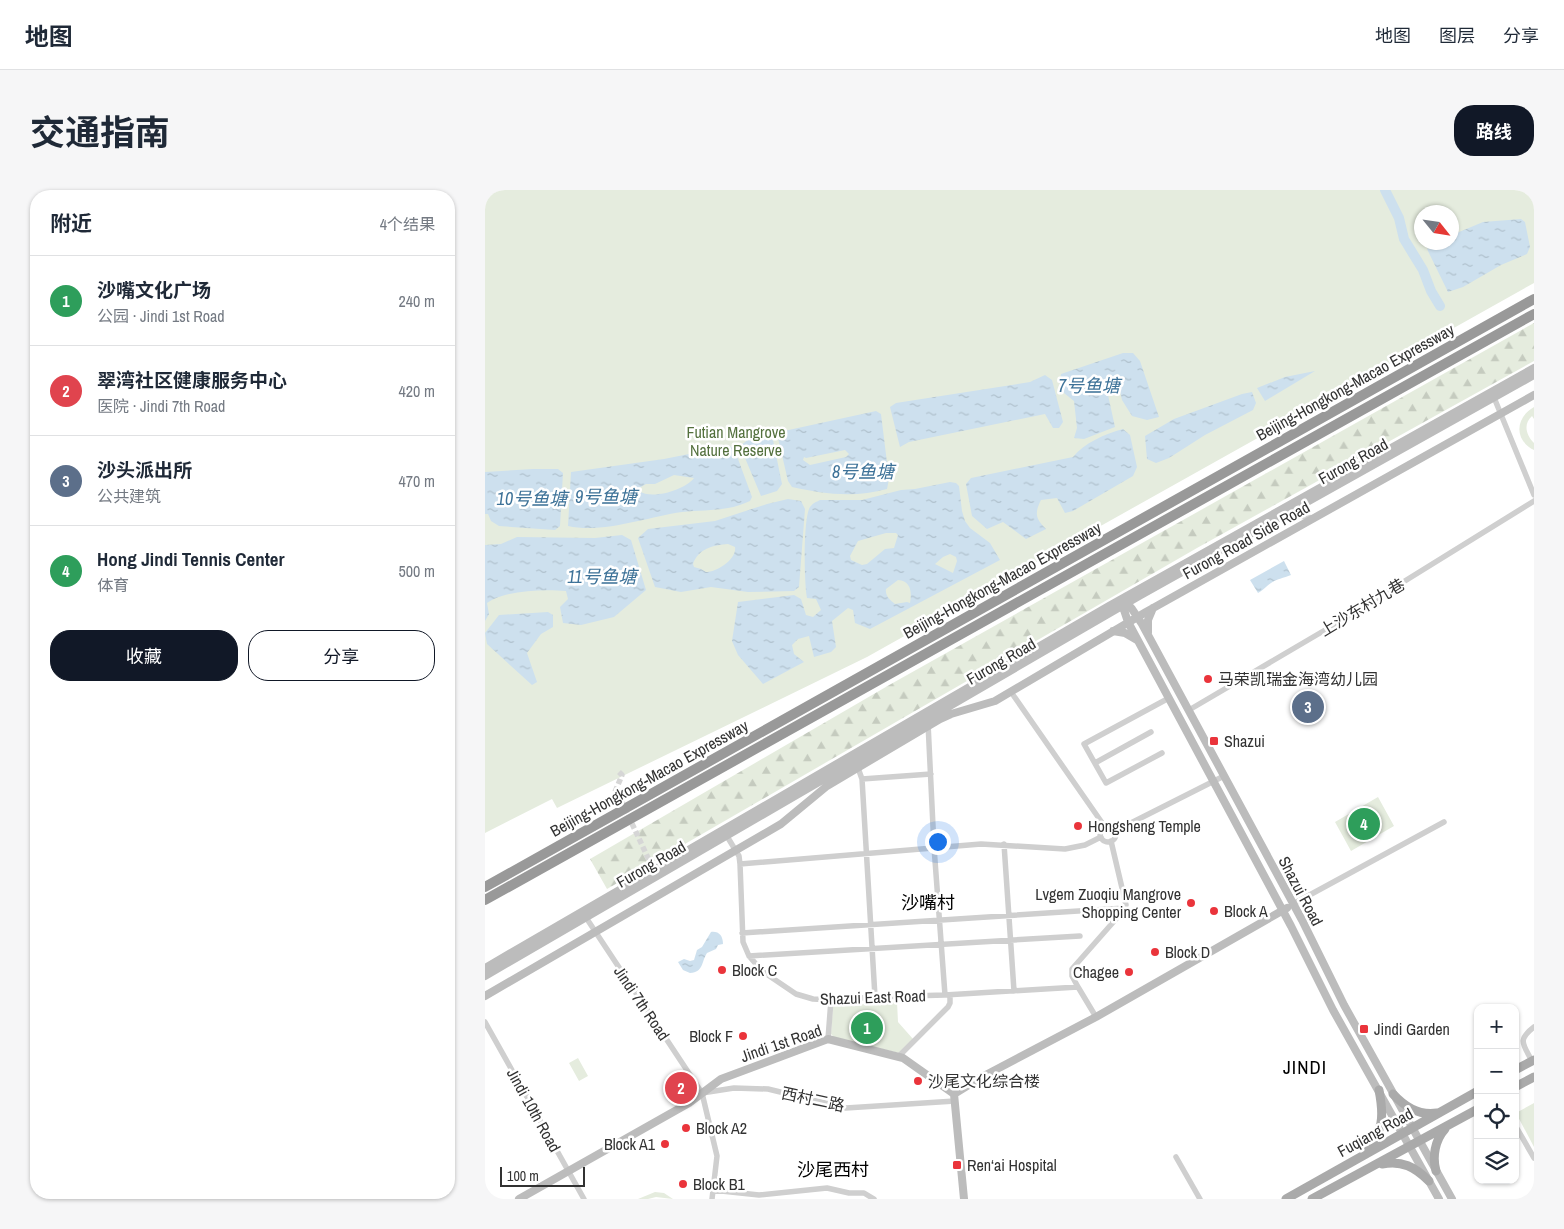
<!DOCTYPE html>
<html lang="zh">
<meta charset="utf-8">
<style>
body{margin:0;font-family:"Archivo Narrow","Noto Sans SC",sans-serif;background:#f6f6f7;color:#1f2937}
.controls{position:absolute;right:15px;bottom:15px;display:grid;overflow:hidden;border-radius:10px;box-shadow:0 1px 4px #0004}
.controls button{width:45px;height:45px;display:grid;place-items:center;padding:0;border:0;border-bottom:1px solid #e0e1e3;background:#fff;color:#1f2937;font:25px sans-serif}
.compass{position:absolute;left:929px;top:15px;width:45px;height:45px;border-radius:50%;background:#fff;box-shadow:0 1px 4px #0004;rotate:120deg}
.scale{position:absolute;left:15px;bottom:12px;width:85px;box-sizing:border-box;padding-left:5px;border:2px solid #323232;border-top:0;font-size:14px;line-height:18px;white-space:nowrap;color:#323232;-webkit-text-stroke:4px #fff;paint-order:stroke}
.you{position:absolute;left:452px;top:651px;width:18px;height:18px;margin:-12px;border:4px solid #fff;border-radius:50%;background:#1a73e8;box-shadow:0 0 0 8px #1a73e833}
.badge{display:grid;place-items:center;width:32px;height:32px;border-radius:50%;background:#111827;color:#fff;font-size:16px;font-weight:700}
.pin{position:absolute;translate:-50% -50%;border:2px solid #fff;box-shadow:0 1px 5px #0006}
.list{margin:0;padding:0;list-style:none}
h2{display:flex;justify-content:space-between;align-items:center;height:65px;margin:0;padding:0 20px;font-size:21px}
h2 small{font-size:16px;font-weight:400;color:#747a83}
.list li{display:grid;grid-template-columns:32px 1fr auto;gap:15px;align-items:center;box-sizing:border-box;height:90px;padding:0 20px;border-top:1px solid #e0e1e3}
.list b{display:block;font-size:19px;white-space:nowrap}
.list p{margin:0;font-size:16px;white-space:nowrap;color:#747a83}
.list em{font-size:16px;font-style:normal;color:#747a83}
.actions{display:flex;gap:10px;padding:15px 20px}
.actions a{flex:1;padding:11px 0;border:1px solid #111827;border-radius:20px;text-align:center;font-size:18px;color:#111827}
.actions .main{background:#111827;color:#fff}
.icon{flex:none;width:28px;height:28px;fill:none;stroke:currentColor;stroke-width:2;stroke-linecap:round;stroke-linejoin:round}
.map{position:relative;flex:none;width:1049px;height:1009px;overflow:hidden;border-radius:20px}
header{display:flex;align-items:center;gap:30px;box-sizing:border-box;height:70px;padding:0 25px;background:#fff;border-bottom:1px solid #e0e1e3}
header strong{font-size:24px}
nav{display:flex;gap:28px;margin-inline-start:auto;font-size:18px}
.intro{display:flex;align-items:center;justify-content:space-between;box-sizing:border-box;height:120px;padding:0 30px}
h1{margin:0;font-size:35px}
.button{padding:12px 22px;border-radius:20px;background:#111827;color:#fff;font-size:18px;font-weight:700}
main{display:flex;gap:30px;padding:0 30px}
aside{flex:1;background:#fff;border-radius:20px;box-shadow:0 1px 4px #0004}
.map>svg:first-child{display:block}
.forest{fill:url(#forest-firs)}
.park{fill:#e5ecde;fill-rule:evenodd}
.water{fill:url(#water-ripples);fill-rule:evenodd}
.lines{fill:none;stroke-linecap:round;stroke-linejoin:round}
.river{stroke:#cde0ee;stroke-width:10}
.street-tunnel{stroke:#d6d6d6;stroke-width:5.5;stroke-dasharray:5.5 3;stroke-linecap:butt}
.street{stroke:#cfcfcf;stroke-width:5.5}
.secondary{stroke:#bcbcbc;stroke-width:8}
.primary{stroke:#aaa;stroke-width:9}
.highway{stroke:#999;stroke-width:10}
.poi-dot{fill:#ea343b;stroke:#fff;stroke-width:2}
.labels{text-anchor:middle;stroke-width:5;stroke-linejoin:round;paint-order:stroke}
.street-label{font-size:16px;fill:#323232;stroke:#fff}
.park-label{font-size:16px;fill:#53703d;stroke:#fff}
.poi-label{font-size:16px;fill:#323232;stroke:#fff;text-anchor:start}
.water-label{font-size:18px;font-style:italic;fill:#3d7298;stroke:#fff}
.neighbourhood-label{font-size:18px;fill:#000;stroke:#fff}
.quarter-label{font-size:19px;letter-spacing:1px;fill:#000;stroke:#fff}
</style>
<header>
<strong>地图</strong>
<nav><a>地图</a><a>图层</a><a>分享</a></nav>
</header>
<div class="intro"><h1>交通指南</h1><a class="button">路线</a></div>
<main>
<aside>
<h2>附近<small>4个结果</small></h2>
<ul class="list">
<li><span class="badge" style="background:#2e9e5b">1</span><div><b>沙嘴文化广场</b><p>公园 · Jindi 1st Road</p></div><em>240 m</em></li>
<li><span class="badge" style="background:#e0444e">2</span><div><b>翠湾社区健康服务中心</b><p>医院 · Jindi 7th Road</p></div><em>420 m</em></li>
<li><span class="badge" style="background:#5c6f8a">3</span><div><b>沙头派出所</b><p>公共建筑</p></div><em>470 m</em></li>
<li><span class="badge" style="background:#2e9e5b">4</span><div><b>Hong Jindi Tennis Center</b><p>体育</p></div><em>500 m</em></li>
</ul>
<div class="actions"><a class="main">收藏</a><a>分享</a></div>
</aside>
<div class="map">
<svg width="1049" height="1009" viewBox="0 0 1049 1009">
<defs>
<pattern id="forest-firs" width="22" height="20" patternUnits="userSpaceOnUse" patternTransform="scale(1.25)"><rect width="22" height="20" fill="#e5ecde"/><path d="M5 1l3.5 6h-7zM16 11l3.5 6h-7z" fill="#c5cbbf"/></pattern>
<pattern id="water-ripples" width="26" height="14" patternUnits="userSpaceOnUse" patternTransform="scale(1.25)"><rect width="26" height="14" fill="#cde0ee"/><path d="M2 4q2-2 4 0t4 0M15 11q2-2 4 0t4 0" fill="none" stroke="#b0c1cd"/></pattern>
</defs>
<rect width="100%" height="100%" fill="#fff"/>
<path class="forest" d="M1049,133V171L712,358L122,699L105,669L406,494Z"/>
<path class="park" d="M0,0H1049V93L382,467L72,618L67,609L0,643ZM936,22H966V52H936Z
M1049,217V229L1047,226C1038,234 1041,245 1049,253V260C1029,250 1030,228 1049,217Z
M893,607L909,636L866,661L850,632Z
M412,812L413,832L428,849L414,863L349,847L346,844L348,816Z
M93,868L103,886L94,891L84,873Z
M1049,913V957L1031,923Z
M170,1002L179,1003L188,1009L171,1007L163,1009H153Z"/>
<path class="water" d="M1036,29L1040,32L1045,57L1042,64L1016,75L978,97L963,102L942,59L953,53L966,52L967,45L998,32Z
M638,163H648L655,171L674,227L662,230L647,226L637,210L633,192L626,193L623,205L630,237L599,249L589,248L592,238L589,211L574,199L576,184Z
M830,181L780,211L772,198L800,187Z
M560,185L567,190L578,232L574,238H568L560,224L424,252L415,257L405,217L411,213L545,192Z
M767,202L771,213L768,220L720,245L684,268L671,273L662,269L660,246L689,229L757,204Z
M391,221L396,224L404,289L402,299C370,308 338,304 307,297L303,291L293,248L299,241ZM360,260L364,264L361,267L325,275L318,270L319,267L321,268Z
M638,239L645,245L652,277L648,286L588,321L580,323L572,308L556,310C549,324 551,329 561,339L541,349L518,332L502,339L487,326L481,294L486,288L588,267C599,253 620,244 638,239Z
M279,248L288,250L297,294L292,301L276,306L255,256L264,249Z
M244,256L249,258L267,307L265,311C258,314 250,317 243,318C228,321 212,320 197,322C162,327 117,344 83,336L86,282L179,269ZM189,285L209,288C200,300 167,310 154,301V298L161,294H170Z
M48,279H73L78,283L75,336L70,340L14,336L6,331L3,324H0V282Z
M465,292L471,293L474,296L477,321L480,331L485,338L505,353L515,370L385,439L370,433L368,420L363,418L347,431L351,457L346,462L329,467L324,446L313,449L307,455L309,464L319,472L278,494L253,465L247,451L253,412L309,405L316,409L321,425L328,427L336,420L331,409L322,408C319,393 318,328 325,317C328,313 331,312 335,310H377L416,300L430,299ZM401,343H411L413,345L409,358L400,359L382,374L377,375L366,370L365,366L373,351ZM465,364L471,367L472,371L468,383L450,374L458,367ZM413,390C426,391 427,402 425,413L422,412L410,414C405,410 400,406 401,399Z
M303,309L316,311L320,319L314,397L309,401L263,402L226,397L196,402L170,397L153,348L163,339L230,331L282,314ZM243,354L250,357C252,369 232,382 221,382L216,379L209,377L208,374C213,359 228,355 243,354Z
M137,345L146,350L161,400L129,427L96,435L78,433L75,417L83,409L81,401C59,399 20,400 2,413L4,424L0,431V355L16,354L32,347L110,348Z
M799,371L806,385C799,388 791,389 786,393C781,396 779,400 773,403L765,390Z
M63,422L68,425V437L56,444L42,463L52,492L47,495L2,454L0,443L14,425Z
M226,742C234,741 238,746 238,754L233,755L231,759L222,763C216,772 219,782 205,783L198,780L193,772L199,769L205,771L209,770L212,760L217,757Z"/>
<g class="lines">
<path class="river" d="M900,0L914,28L919,49L938,80L946,101L955,116"/>
<path class="street-tunnel" d="M134,582L137,585L130,602L131,607L136,610L164,670"/>
<path class="street" d="M1008,205L1049,305
M800,324L828,328
M526,502L620,637
M704,520L852,433L1049,311
M443,533L449,657L460,805
M677,563L621,593L599,554L684,508
M610,573L666,542
M373,578L377,589L390,807
M377,589L446,584
M615 644a8 8 0 1 1 16 0a8 8 0 1 1-16 0Z
M630,641L739,586
M240,643L254,666L255,674L258,752L264,766L277,781L311,804L328,809L346,810L390,807L460,805L593,797L611,827
M519,654L529,801
M255,674L496,654L580,659L600,655L616,647
M808,714L959,632
M100,726L217,903L232,966L227,1009
M257,743L640,718
M264,766L595,746
M593,797L587,786V779L638,721L641,715L626,651
M0,832L99,1009
M343,849L346,810
M414,866L463,817L465,813V805
M1047,871C1038,854 1032,850 1049,837
M217,903L249,898L283,899L361,918L470,911
M1030,935L1049,968
M691,967L715,1009
M227,1000L274,1005L342,998L364,1003H379L389,1009"/>
<path class="secondary" d="M639,410L647,419L657,434L817,730L859,815L967,1009
M636,411L643,432L806,736L848,820L954,1009
M628,441L640,443L652,450
M663,443V430L668,418
M0,778L624,416L1049,178
M0,786L654,406L1049,185
M0,806L296,634L342,596L455,529L466,524L510,511L661,422L1049,205
M469,904L495,888L611,827L802,718
M469,904L479,1009
M34,1009L204,913L236,889L343,849L418,868L469,904"/>
<path class="primary" d="M1030,880L1049,870
M1030,897L1049,887
M908,904C919,916 934,926 952,923
M879,962C899,942 899,926 894,900
M897,974C917,970 930,977 944,991
M951,981C947,967 950,950 960,939
M801,1009L993,901
M827,1009L993,919"/>
<path class="highway" d="M0,697L1049,109
M0,710L1049,124"/>
</g>
<g class="poi-dot">
<circle cx="723" cy="489" r="5"/>
<rect x="724" y="546" width="10" height="10" rx="2.5"/>
<circle cx="593" cy="636" r="5"/>
<circle cx="706" cy="713" r="5"/>
<circle cx="729" cy="721" r="5"/>
<circle cx="670" cy="762" r="5"/>
<circle cx="237" cy="780" r="5"/>
<circle cx="644" cy="782" r="5"/>
<rect x="874" y="834" width="10" height="10" rx="2.5"/>
<circle cx="258" cy="846" r="5"/>
<circle cx="433" cy="891" r="5"/>
<circle cx="201" cy="938" r="5"/>
<circle cx="180" cy="954" r="5"/>
<rect x="467" y="970" width="10" height="10" rx="2.5"/>
<circle cx="198" cy="994" r="5"/>
</g>
<g class="labels">
<g class="street-label">
<text transform="translate(870 192) rotate(-29)" y="6">Beijing-Hongkong-Macao Expressway</text>
<text transform="translate(868 271) rotate(-29)" y="6">Furong Road</text>
<text transform="translate(761 350) rotate(-29)" y="6">Furong Road Side Road</text>
<text transform="translate(517 390) rotate(-29)" y="6">Beijing-Hongkong-Macao Expressway</text>
<text transform="translate(877 417) rotate(-31)" y="6">上沙东村九巷</text>
<text transform="translate(516 471) rotate(-30)" y="6">Furong Road</text>
<text transform="translate(164 588) rotate(-29)" y="6">Beijing-Hongkong-Macao Expressway</text>
<text transform="translate(166 674) rotate(-30)" y="6">Furong Road</text>
<text transform="translate(816 701) rotate(62)" y="6">Shazui Road</text>
<text transform="translate(388 807) rotate(-2)" y="6">Shazui East Road</text>
<text transform="translate(157 813) rotate(56)" y="6">Jindi 7th Road</text>
<text transform="translate(296 853) rotate(-19)" y="6">Jindi 1st Road</text>
<text transform="translate(328 909) rotate(12)" y="6">西村二路</text>
<text transform="translate(49 920) rotate(61)" y="6">Jindi 10th Road</text>
<text transform="translate(890 942) rotate(-29)" y="6">Fuqiang Road</text>
</g>
<g class="park-label">
<text x="251" y="248">Futian Mangrove<tspan x="251" dy="18">Nature Reserve</tspan></text>
</g>
<g class="poi-label">
<text x="733" y="495">马荣凯瑞金海湾幼儿园</text>
<text x="739" y="557">Shazui</text>
<text x="603" y="642">Hongsheng Temple</text>
<text x="696" y="710" text-anchor="end">Lvgem Zuoqiu Mangrove<tspan x="696" dy="18">Shopping Center</tspan></text>
<text x="739" y="727">Block A</text>
<text x="680" y="768">Block D</text>
<text x="247" y="786">Block C</text>
<text x="634" y="788" text-anchor="end">Chagee</text>
<text x="889" y="845">Jindi Garden</text>
<text x="248" y="852" text-anchor="end">Block F</text>
<text x="443" y="897">沙尾文化综合楼</text>
<text x="211" y="944">Block A2</text>
<text x="170" y="960" text-anchor="end">Block A1</text>
<text x="482" y="981">Ren‘ai Hospital</text>
<text x="208" y="1000">Block B1</text>
</g>
<g class="water-label">
<text x="604" y="202">7号鱼塘</text>
<text x="378" y="288">8号鱼塘</text>
<text x="121" y="313">9号鱼塘</text>
<text x="47" y="315">10号鱼塘</text>
<text x="117" y="393">11号鱼塘</text>
</g>
<g class="neighbourhood-label">
<text x="443" y="719">沙嘴村</text>
<text x="348" y="986">沙尾西村</text>
</g>
<g class="quarter-label">
<text x="820" y="884">JINDI</text>
</g>
</g>
</svg>
<div class="controls">
<button>+</button>
<button>−</button>
<button><svg class="icon" aria-label="locate" viewBox="0 0 24 24"><circle cx="12" cy="12" r="6"/><path d="M12 2v4M12 18v4M2 12h4M18 12h4"/></svg></button>
<button><svg class="icon" aria-label="layers" viewBox="0 0 24 24"><path d="M12 4l9 5-9 5-9-5zM3 14l9 5 9-5"/></svg></button>
</div>
<svg class="compass" viewBox="-18 -18 36 36"><path d="M0-13l5 13h-10z" fill="#e53935"/><path d="M0 13l5-13h-10z" fill="#747a83"/></svg>
<div class="scale">100 m</div>
<div class="you"></div>
<div class="pin badge" style="left:382px;top:838px;background:#2e9e5b">1</div>
<div class="pin badge" style="left:196px;top:898px;background:#e0444e">2</div>
<div class="pin badge" style="left:823px;top:517px;background:#5c6f8a">3</div>
<div class="pin badge" style="left:879px;top:634px;background:#2e9e5b">4</div>
</div>
</main>
